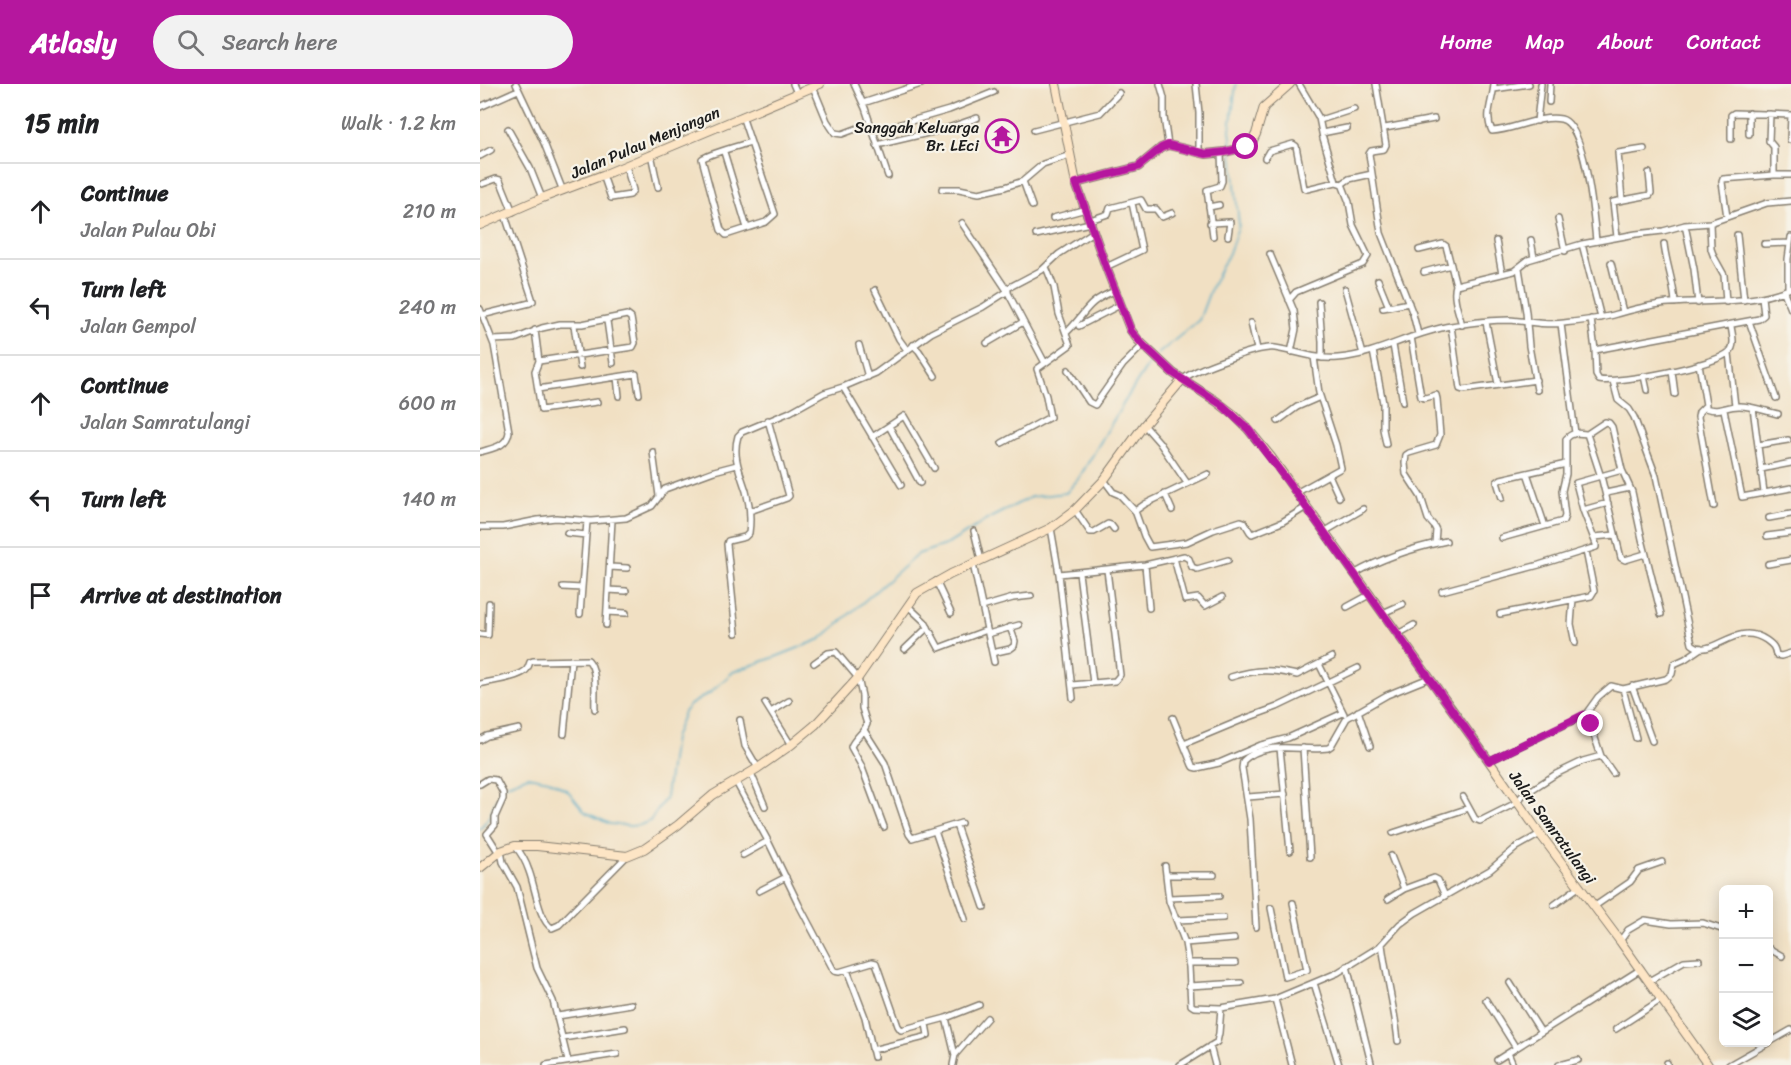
<!DOCTYPE html>
<meta charset="utf-8">
<style>
body{margin:0;font-family:Sriracha,sans-serif;background:#f2f2f2;color:#202124}
.controls{position:absolute;right:18px;bottom:18px;display:grid;overflow:hidden;border-radius:9px;box-shadow:0 3px 15px #0003}
.controls button{width:54px;height:54px;display:grid;place-items:center;padding:0;border:0;border-bottom:2px solid #e0e0e0;background:#fff;color:#202124;font:30px sans-serif}
.stop{position:absolute;width:18px;height:18px;margin:-14px;border:4px solid #b5179e;border-radius:50%;background:#fff}
.stop.end{background:#b5179e;border-color:#fff;box-shadow:0 2px 6px #0008}
.list{margin:0;padding:0;list-style:none}
h2{display:flex;justify-content:space-between;align-items:center;height:78px;margin:0;padding:0 24px;font-size:26px}
h2 small{font-size:20px;font-weight:400;color:#757577}
.list li{display:grid;grid-template-columns:39px 1fr auto;gap:18px;align-items:center;box-sizing:border-box;height:96px;padding:0 24px;border-top:2px solid #e0e0e0}
.list b{display:block;font-size:22px;white-space:nowrap}
.list p{margin:0;font-size:20px;white-space:nowrap;color:#757577}
.list em{font-size:20px;font-style:normal;color:#757577}
.icon{flex:none;width:33px;height:33px;fill:none;stroke:currentColor;stroke-width:2;stroke-linecap:round;stroke-linejoin:round}
.map{position:relative;flex:none;width:1311px;height:981px;overflow:hidden}
header{display:flex;align-items:center;gap:36px;box-sizing:border-box;height:84px;padding:0 30px;background:#b5179e;color:#fff}
header strong{font-size:28px}
nav{display:flex;gap:33px;margin-inline-start:auto;font-size:21px}
.search{width:420px;height:54px;background:#f2f2f2;display:flex;align-items:center;gap:15px;box-sizing:border-box;padding:0 21px;border-radius:33px;color:#757577;font-size:22px}
main{display:flex}
aside{flex:1;background:#fff}
.map>svg:first-child{display:block}
.lines{fill:none;stroke-linecap:round;stroke-linejoin:round}
.stream{stroke:#45a6c5;stroke-width:1.5}
.street-casing{stroke:#867e70;stroke-width:8}
.secondary-casing{stroke:#867e70;stroke-width:10}
.street{stroke:#fff;stroke-width:5}
.secondary{stroke:#fde5c5;stroke-width:8}
.route{stroke:#b5179e;stroke-width:8}
.labels{text-anchor:middle;stroke-width:4.5;stroke-linejoin:round;paint-order:stroke}
.poi-label{font-size:16px;fill:#1c1c1c;stroke:#f7f3e8;text-anchor:end}
.street-label{font-size:16px;fill:#1c1c1c;stroke:#f7f3e8}
</style>
<header>
<strong>Atlasly</strong>
<div class="search"><svg class="icon" aria-label="search" viewBox="0 0 24 24"><circle cx="10" cy="10" r="6"/><path d="M15 15l6 6"/></svg>Search here</div>
<nav><a>Home</a><a>Map</a><a>About</a><a>Contact</a></nav>
</header>
<main>
<aside>
<h2>15 min<small>Walk · 1.2 km</small></h2>
<ul class="list">
<li><svg class="icon" aria-label="ahead" viewBox="0 0 24 24"><path d="M12 20V5M6 11l6-6 6 6"/></svg><div><b>Continue</b><p>Jalan Pulau Obi</p></div><em>210 m</em></li>
<li><svg class="icon" aria-label="left" viewBox="0 0 24 24"><path d="M17 20v-9H6M10 6l-5 5 5 5"/></svg><div><b>Turn left</b><p>Jalan Gempol</p></div><em>240 m</em></li>
<li><svg class="icon" aria-label="ahead" viewBox="0 0 24 24"><path d="M12 20V5M6 11l6-6 6 6"/></svg><div><b>Continue</b><p>Jalan Samratulangi</p></div><em>600 m</em></li>
<li><svg class="icon" aria-label="left" viewBox="0 0 24 24"><path d="M17 20v-9H6M10 6l-5 5 5 5"/></svg><div><b>Turn left</b></div><em>140 m</em></li>
<li><svg class="icon" aria-label="arrive" viewBox="0 0 24 24"><path d="M6 21V4h12l-3 4 3 4H6"/></svg><div><b>Arrive at destination</b></div></li>
</ul>
</aside>
<div class="map">
<svg width="1311" height="981" viewBox="0 0 1311 981">
<rect width="100%" height="100%" fill="#f7f3e8"/>
<filter id="ink" filterUnits="userSpaceOnUse"><feTurbulence type="fractalNoise" baseFrequency=".0167" numOctaves="2"/><feDisplacementMap in="SourceGraphic" scale="12" xChannelSelector="R" yChannelSelector="G"/><feConvolveMatrix kernelMatrix="1 2 1 2 8 2 1 2 1" color-interpolation-filters="sRGB"/></filter>
<filter id="wash" filterUnits="userSpaceOnUse"><feTurbulence type="fractalNoise" baseFrequency=".008" numOctaves="4" result="noise"/><feDisplacementMap in="SourceGraphic" scale="24" xChannelSelector="R" yChannelSelector="G"/><feGaussianBlur stdDeviation="1.35" result="paint"/><feColorMatrix in="noise" values="0 0 0 0 0 0 0 0 0 0 0 0 0 0 0 0 0 1.4 0 .05"/><feComposite in="paint" operator="in"/></filter>
<g filter="url(#wash)">
<rect width="100%" height="100%" fill="#f1e0c3"/>
<g class="lines">
<path class="stream" d="M752,64L750,46L756,0
M678,270L719,236L731,204L749,169L759,141L752,69
M22,702L48,692L69,696L88,707L105,728L130,740L150,742L160,741L170,737L186,713L194,654L204,628L210,621L231,608L253,588L298,572L341,555L438,470L468,460L508,435L551,413L586,409L599,394L648,312L672,275
M0,745L9,733L20,707"/>
</g>
</g>
<g filter="url(#ink)">
<g class="lines">
<g class="street-casing">
<path id="street" d="M36,0L64,59L83,107
M313,0L317,9
M374,0L385,24L408,92
M680,0L684,14V33L688,61
M716,0L719,29V69
M819,0L839,34L843,54L856,98
M896,0L906,61L904,65L891,67L889,70L901,149L933,230L938,250
M1014,0C1013,17 1004,31 1012,47C1035,46 1058,31 1081,35C1106,40 1114,135 1116,157
M333,3L347,37L355,49L362,50L389,40
M1014,5L1049,0
M1069,18L1070,0
M383,19L441,0
M0,23L38,6
M1290,30L1289,57L1294,63V91
M262,32L295,130L286,138L246,151L241,146L222,75C228,70 260,62 270,58
M840,36L874,25
M1057,37L1061,0
M905,44L954,35
M28,45L50,84L62,114
M554,46L620,29L639,9
M393,48L469,26L514,8
M842,49L867,44
M1269,50V29
M1251,55V31L1254,29L1311,31
M1310,56L1311,32
M397,61L465,45L497,34
M244,68L267,144
M171,70L178,103
M0,72L11,66
M785,74L789,67L813,60L816,62L824,104L827,105L856,98L862,100L869,118L873,141L888,172L883,180L816,208L809,216
M123,91L131,114L150,111L153,106L146,82
M543,97L552,122
M2,100L16,95L20,96L33,128
M862,100L869,95L892,90
M462,105H479L499,109L525,103L543,97L563,80L590,71
M1142,116L1138,69L1164,65
M729,123L739,121
M1247,133L1242,98L1243,95L1294,91H1311
M573,134L606,125
M1078,135L1085,167
M610,136L628,130L630,124L661,116L666,125H676L682,133L692,129
M482,139L526,205L565,279
M730,139L750,138L748,152
M1230,139L1231,165L1234,173L1244,191L1246,218
M1205,141L1214,185L1218,219
M556,151L610,139
M1257,151L1264,216
M733,152L727,106L740,102L742,97L741,69
M1137,153L1133,118L1170,111L1171,109L1169,89
M1051,156L1054,174
M1016,157L1022,190
M1102,160L1121,234
M1184,160C1186,180 1194,198 1195,219
M1284,160L1309,159
M939,166L963,160L966,162L976,201C972,213 979,229 982,241
M790,170L814,227L816,245L811,268
M1131,179L1143,228
M626,183L662,166L652,119
M1039,184L1046,228L1049,262L1057,306
M944,188L971,181
M898,196L909,223
M976,201L1034,187L1048,176L1102,160L1156,150L1183,147L1205,141L1230,139L1287,119L1311,117
M526,205L562,186L579,170L613,148
M865,205L883,270
M1308,205V175L1311,153
M395,206L419,255L427,266
M1304,208L1311,225
M839,218L842,258V274
M903,224L929,219
M0,225L14,261L29,348C27,363 12,364 0,368
M2,231L50,219L53,217L25,131
M1111,235L1115,266L1116,291L1119,296C1138,300 1236,281 1249,268C1256,262 1252,250 1251,242
M127,237L133,279
M1269,237L1296,314
M1006,238L1018,300
M771,239L777,265
M1081,240L1095,349
M94,241L100,283
M599,242L640,221
M971,242L980,305L983,306L1056,296
M55,246L59,277L55,287L61,326L117,318
M586,249C607,229 605,218 635,207
M931,253L941,313L945,314L956,311L957,315L960,351L956,361L929,369L926,371L925,379L926,390L941,413L948,435L954,442L956,446L955,459
M13,256L35,255L62,244L80,240H102L147,231L151,234L155,259L153,263L59,277
M507,259L543,238
M379,261L388,293
M433,261L439,267L455,292
M913,261L923,318
M1115,266L1279,235L1284,231L1282,213
M893,267L903,319V345L906,360
M1249,269L1255,322
M1219,280L1226,321L1219,328L1218,333L1234,422
M588,286L609,318L615,321L643,281L663,261
M1192,287L1195,310
M1164,292L1167,306
M137,293L139,312
M702,296C714,285 779,262 795,264C816,267 836,276 858,274C898,271 932,248 971,242C989,239 1010,236 1029,236C1048,237 1065,242 1084,239C1101,237 1120,235 1137,230C1155,225 1172,220 1190,219C1231,216 1272,221 1311,204
M1133,297L1138,316L1149,325L1154,333L1176,392L1212,560C1232,577 1255,535 1286,556C1293,561 1295,563 1296,571L1301,572L1311,569
M363,303L421,401
M58,305L156,290L159,310
M1225,324C1241,329 1244,322 1259,322C1272,322 1285,327 1298,330
M1273,324L1284,408
M1244,326L1262,413L1311,404
M798,337L817,323L840,313
M664,341L679,358L707,399
M409,342L440,399
M1107,350L1122,396L1141,474L1145,476L1165,470
M392,353L424,332L454,384
M522,359L570,333L566,312L557,285L590,261L579,230L574,203L566,183
M1278,361L1308,356
M173,368L179,412
M1281,385L1311,379
M1047,389L1065,442
M849,391L859,413
M624,396L633,408L640,411L655,427L664,452L670,463L707,458L733,446L761,437L764,438L770,448L772,450L802,438L826,423
M816,409L861,384L856,361L839,309L834,273
M1126,409L1150,404
M685,410L692,426
M1022,414L1017,398L1021,395L1086,380
M595,426L610,448H614L628,440L631,441L634,445
M1103,426L1128,419
M270,427L307,414L309,412L288,336
M655,427L665,420L728,390
M1289,434L1311,430
M0,443H23L58,436L76,434L111,437L146,434L172,422L185,405L234,387L257,381
M571,444L579,490L593,614
M494,447L501,476
M844,448L883,425
M87,449L106,451
M1287,452L1311,449
M1114,453L1135,451
M1022,454L1083,437L1085,432L1082,407L1086,390V355C1092,348 1098,349 1107,350L1125,338L1129,339L1132,343L1142,386L1152,408L1162,455L1181,530
M694,474L705,516L718,514L725,522L742,513
M493,480L514,578
M1288,480L1311,476
M665,481L669,524
M130,483L147,484
M599,489L613,599
M579,490L665,481L704,472L709,475L712,483L717,485L748,476
M874,490C903,473 933,464 966,457
M456,497L471,529
M83,503L102,504
M128,506L146,507
M962,507L1059,481L1116,463V460L1103,426L1096,399L1142,386
M1093,515L1091,540L1095,559
M428,522L445,538L459,564L507,546
M502,523L533,514L551,512
M867,523L889,511
M127,528L146,529
M903,529L923,520
M100,530L107,437
M1020,530L1111,512L1114,507L1106,467
M126,541L132,436
M256,549L247,460L248,457L265,453L269,449C271,435 270,421 266,407C260,388 252,372 258,352L262,348L310,328L344,309L363,303L396,289L451,249L503,223L528,207
M0,550L8,551L9,519
M508,550L539,541
M918,550L934,541
M425,565L448,543
M512,569L530,565L534,562L535,557L530,543
M334,579L348,569L356,568L378,594L382,612V624L387,640C384,649 374,654 371,663L381,681L404,743
M839,580L864,630
M751,593C777,585 791,585 817,591L852,573
M0,600C11,597 37,594 45,587C47,586 49,581 50,578L53,577L108,576C118,586 114,611 115,625
M592,601L635,597L640,591L627,486
M1152,602L1172,657
M1143,605L1156,654
M285,619L311,661
M878,627L890,662
M291,628L309,617
M1105,631L1109,636L1121,672L1133,689
M693,634L712,681L713,683L717,684L739,679L781,661L808,654L863,629
M260,636L265,662L278,684
M384,646L405,679L429,750L432,754L481,739
M84,650L91,576
M0,656L7,652L39,645
M704,660L764,635L797,623L878,584
M800,664L810,767
M823,664L830,773
M1009,677L1105,631L1118,613L1131,602L1143,605L1186,595L1192,590L1194,580L1205,575L1221,564
M271,689L285,722
M256,698L288,757L319,821L354,887L359,888L392,878L396,879L418,942L421,946L466,934L499,921
M0,700L8,695L16,696L23,709V715L15,733V741L7,750L19,769
M768,713L805,710
M983,713L995,735L1000,737L1038,718L1042,712L1076,690L1103,677L1121,672
M476,741L504,823
M455,747L485,835
M913,749L989,724
M35,762C41,769 46,778 49,787C55,802 59,837 72,844L79,841L147,772
M21,767L23,778L37,803L57,884L73,917L88,977
M263,771L288,757
M911,772L924,805
M685,782L689,817L705,859L709,883L711,921L714,923L741,924
M686,791H734
M279,807L306,793
M689,814L739,812
M908,815L924,805L954,794L958,796L965,812
M1074,821L1100,802
M1115,822L1150,798L1159,786L1182,778
M791,824L805,893L827,886L813,819
M697,836L743,834
M776,843L770,735L762,684L763,677C785,655 821,668 848,664L851,662L867,634L907,611L949,594
M1140,857L1148,846L1165,836L1191,840L1223,839L1244,846
M705,859L754,855
M902,860C906,893 915,925 918,957
M1288,864L1302,872
M708,879H755
M867,882L891,979
M367,886L385,933L394,973
M1169,897L1204,877L1219,876
M834,899L859,981
M1030,899L1061,948
M709,902L761,899
M795,915L812,981
M1006,916L1036,964
M78,932L151,920
M466,934L475,971L473,981
M446,940L448,951
M1136,945L1182,915
M83,954L145,944
M730,962L735,981
M392,966L445,953
M1028,969L1033,981
M475,971L507,934
M1017,976L1161,885
M1187,979V981
M66,981L137,970
M700,981L737,958L739,949L741,924L795,915L857,889L899,863L920,840L935,829L1010,786L1037,763L1060,750
M1079,981L1098,976
M1249,981L1311,946"/>
</g>
<g class="secondary-casing">
<path id="secondary" d="M576,0L596,99L626,183L650,245L658,256L693,289L736,317L753,330L768,345L791,373L1009,677L1060,750L1140,857L1228,981
M596,99L658,83L681,64L688,61L726,70L745,68L766,63L772,58L776,50L784,23L810,0
M0,141L62,114L123,91L340,0
M0,784L21,767L35,762H57L147,772L164,765L177,756L198,741L233,711L278,684L311,661L335,641L378,594L437,509L471,490L571,444L595,426L624,396L664,341L702,296"/>
</g>
<use href="#street" class="street"/>
<use href="#secondary" class="secondary"/>
</g>
</g>
<g class="lines" filter="url(#ink)">
<path class="route" d="M766,63L745,68L726,70L688,61L681,64L658,83L596,99L626,183L651,247L663,261L693,289L742,321L768,345L806,395L1009,677C1041,661 1072,647 1103,631H1105L1111,640"/>
</g>
<defs>
<g id="temple-ring" transform="scale(1.725)"><circle r="9.5" fill="#f7f3e8" stroke="#b5179e" stroke-width="1.5"/><path d="M0-6L5-2H3V0L6.5 2.5H4V6H1.5V3h-3V6H-4V2.5H-6.5L-3 0V-2H-5Z" fill="#b5179e"/></g>
</defs>
<g fill-rule="evenodd">
<use href="#temple-ring" x="522" y="52"/>
</g>
<g class="labels">
<g class="poi-label">
<text x="499" y="49">Sanggah Keluarga<tspan x="499" dy="18">Br. LEci</tspan></text>
</g>
<g class="street-label">
<text transform="translate(165 58) rotate(-23)" y="6">Jalan Pulau Menjangan</text>
<text transform="translate(1073 743) rotate(54)" y="6">Jalan Samratulangi</text>
</g>
</g>
</svg>
<div class="controls">
<button>+</button>
<button>−</button>
<button><svg class="icon" aria-label="layers" viewBox="0 0 24 24"><path d="M12 4l9 5-9 5-9-5zM3 14l9 5 9-5"/></svg></button>
</div>
<div class="stop" style="left:766px;top:63px"></div>
<div class="stop end" style="left:1111px;top:640px"></div>
</div>
</main>
